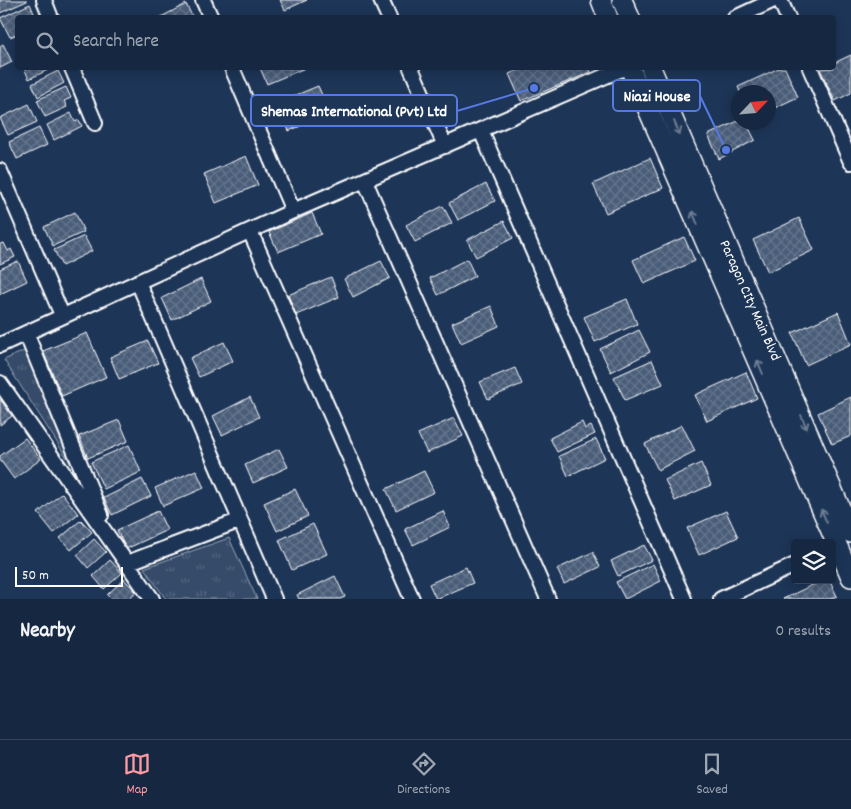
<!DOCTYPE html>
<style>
body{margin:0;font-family:Dekko,sans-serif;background:#23344c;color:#f1f3f6}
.controls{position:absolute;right:15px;bottom:15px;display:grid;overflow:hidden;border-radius:5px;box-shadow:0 2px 12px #0003}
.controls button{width:45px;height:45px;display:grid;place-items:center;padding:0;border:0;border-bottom:1px solid #35445a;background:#162841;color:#f1f3f6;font:25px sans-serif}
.compass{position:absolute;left:731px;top:85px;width:45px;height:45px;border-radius:50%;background:#162841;box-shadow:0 2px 12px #0003;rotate:64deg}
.scale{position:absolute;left:15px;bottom:12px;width:108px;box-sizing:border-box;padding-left:5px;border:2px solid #fff;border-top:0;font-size:14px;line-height:18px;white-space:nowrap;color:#fff;-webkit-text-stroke:4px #1d3557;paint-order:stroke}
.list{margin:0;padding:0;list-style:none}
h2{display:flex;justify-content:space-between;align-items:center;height:65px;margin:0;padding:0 20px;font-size:21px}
h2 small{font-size:16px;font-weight:400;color:#9ea6b1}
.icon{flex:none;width:28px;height:28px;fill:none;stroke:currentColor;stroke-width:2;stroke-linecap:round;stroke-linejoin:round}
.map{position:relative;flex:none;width:851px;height:599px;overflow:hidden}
.search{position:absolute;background:#162841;box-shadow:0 2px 12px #0003;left:15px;right:15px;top:15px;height:55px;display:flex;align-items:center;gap:12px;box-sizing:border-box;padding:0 18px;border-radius:5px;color:#9ea6b1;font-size:19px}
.sheet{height:140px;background:#162841}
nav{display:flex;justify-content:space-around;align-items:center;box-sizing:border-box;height:70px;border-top:1px solid #35445a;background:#162841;font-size:14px;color:#9ea6b1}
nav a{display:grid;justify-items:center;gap:2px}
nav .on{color:#ff9aa2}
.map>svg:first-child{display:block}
.grass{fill:url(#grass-tufts);stroke:#9aa5b4}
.building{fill:url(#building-cross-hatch);stroke:#fff}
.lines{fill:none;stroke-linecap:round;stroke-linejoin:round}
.street-casing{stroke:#fff;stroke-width:18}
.secondary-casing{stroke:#fff;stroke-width:22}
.street{stroke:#1d3557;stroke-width:14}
.secondary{stroke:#1d3557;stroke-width:19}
.oneway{stroke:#6c7c92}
.labels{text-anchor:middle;stroke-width:4.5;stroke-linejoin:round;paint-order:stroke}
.street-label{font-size:15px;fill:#fff;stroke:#1d3557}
.leader{fill:none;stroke:#567ae2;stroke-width:2}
.callout-dot{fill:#567ae2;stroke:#1d3557;stroke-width:2}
.callout{fill:#1d3557;stroke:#567ae2;stroke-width:2}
.callout-label{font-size:16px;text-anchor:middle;font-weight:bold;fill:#fff}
</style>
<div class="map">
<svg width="851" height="599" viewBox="0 0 851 599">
<defs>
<pattern id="grass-tufts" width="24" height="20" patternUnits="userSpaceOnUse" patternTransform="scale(1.25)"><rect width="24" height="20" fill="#364b69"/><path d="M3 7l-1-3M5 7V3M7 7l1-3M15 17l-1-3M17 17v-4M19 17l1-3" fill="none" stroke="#546680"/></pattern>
<pattern id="building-cross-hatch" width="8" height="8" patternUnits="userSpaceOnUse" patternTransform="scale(1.25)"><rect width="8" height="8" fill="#4a5d79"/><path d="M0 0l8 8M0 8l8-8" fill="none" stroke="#65758d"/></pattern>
</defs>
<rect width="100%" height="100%" fill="#1d3557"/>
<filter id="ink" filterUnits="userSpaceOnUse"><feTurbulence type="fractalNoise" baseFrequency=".02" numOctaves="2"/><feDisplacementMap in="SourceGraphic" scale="10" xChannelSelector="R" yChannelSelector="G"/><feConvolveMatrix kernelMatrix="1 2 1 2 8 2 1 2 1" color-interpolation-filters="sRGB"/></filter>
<g filter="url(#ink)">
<path class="grass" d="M26,350L85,486L4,360Z
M229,538L257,599H166L144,568Z"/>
<path class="building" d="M0,0H27V1L0,13Z
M280,0H307L285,10Z
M30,4L36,18H18V34L10,37L0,18Z
M186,4L193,18H159Z
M3,44L12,62L0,68V46Z
M851,55V93L835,101L820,69L834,68V63Z
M24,68H52L29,79Z
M260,68H305L267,84Z
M523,68H589L591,72L521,101L509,74Z
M779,68H785L798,97L768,111V92H740L738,87Z
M58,71L64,83L38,97L32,84Z
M318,86L330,113L289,131L277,103Z
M66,87L71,98L64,101L67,107L45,117L37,100Z
M29,104L37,122L8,135L0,118Z
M71,113L75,122L79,120L82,126L54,140L47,125Z
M738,121L746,122L755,140L719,159L708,135Z
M39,128L47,145L17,159L9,142Z
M246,156L258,185L216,203L204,174Z
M650,158L663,188L606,213L593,184Z
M486,184L495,201L458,220L449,203Z
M443,206L452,223L415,242L406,225Z
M75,212L84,232L53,246L44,227Z
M312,213L321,234L278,252L269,232Z
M799,218L814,250L768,272L753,240Z
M504,221L513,238L476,257L467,240Z
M84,236L92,251L62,266L54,250Z
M684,237L695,261L644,284L633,260Z
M4,243L8,251L11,249L15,257L0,264V244Z
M467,259L475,276L438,295L430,278Z
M18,261L27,281L0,294V269Z
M381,261L390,278L353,297L344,279Z
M331,277L339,297L296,315L288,295Z
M201,279L211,301L172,320L162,298Z
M627,299L637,324L595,342L584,317Z
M491,306L499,326L461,343L452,323Z
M838,312L851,344L806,365L792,333Z
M639,330L650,352L611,372L600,349Z
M87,333L106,377L62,396L43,351Z
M148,341L158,363L119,379L110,357Z
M224,342L233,361L199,377L190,358Z
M652,360L663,384L625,400L614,377Z
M515,368L522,384L488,399L480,382Z
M746,372L757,398L707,421L695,395Z
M250,397L259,417L222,435L213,416Z
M851,397V436L832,444L818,413Z
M0,399L12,416L0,425Z
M454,418L463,436L427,453L418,434Z
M119,420L128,441L88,458L79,436Z
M582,422L585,429L591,426L595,434L557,452L550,438Z
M682,425L695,451L658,470L645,444Z
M25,438L41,459L14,479L0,460V456Z
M596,439L605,458L568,476L559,456Z
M129,445L141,472L104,489L91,462Z
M279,449L288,467L253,483L245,465Z
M701,463L711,485L675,501L665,480Z
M196,470L204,488L163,506L155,488Z
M424,471L434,492L396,510L386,489Z
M142,479L151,496L112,515L104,498Z
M295,489L308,516L277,531L264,503Z
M62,493L78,514L54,533L38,513Z
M158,511L167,530L126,549L117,530Z
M443,511L450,527L413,545L405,529Z
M726,511L738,537L699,555L687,528Z
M81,520L92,532L71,550L60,538Z
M313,524L327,554L292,570L279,540Z
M94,539L106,552L88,568L77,555Z
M644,545L652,560L618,576L611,561Z
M593,552L600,567L564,584L557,569Z
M110,560L122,573L104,589L93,576Z
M653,564L661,581L625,599L616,582Z
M466,567L473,583L436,599L429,584Z
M335,576L345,597L340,599H299L297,595Z
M124,579L136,592L128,599H111L107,595Z
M823,580H829L837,596L830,599H783Z"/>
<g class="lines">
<g class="street-casing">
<path id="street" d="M44,0L51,18
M203,0L211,18
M381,0L389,18
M780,0L788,18
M735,18L774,0
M72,68L95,123
M232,68L293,211
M411,68L445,146
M810,68L851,162
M481,131L684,599
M0,171L62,315
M365,181L548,599
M250,231L412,599
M138,282L274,599
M26,333L101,515
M0,345L293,211L624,68
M0,383L152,599
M127,563L238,521
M721,599L795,565"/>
</g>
<g class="secondary-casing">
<path id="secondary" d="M601,0L608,18
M622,0L630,18
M630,68L851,577
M651,68L851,533"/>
</g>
<use href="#street" class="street"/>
<use href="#secondary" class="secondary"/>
</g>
<defs><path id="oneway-shaft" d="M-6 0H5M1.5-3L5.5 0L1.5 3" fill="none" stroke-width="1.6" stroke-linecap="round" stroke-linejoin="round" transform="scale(1.25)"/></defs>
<g class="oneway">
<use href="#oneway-shaft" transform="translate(677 128) rotate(67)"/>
<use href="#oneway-shaft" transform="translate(695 218) rotate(-113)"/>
<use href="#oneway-shaft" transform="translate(760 367) rotate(-113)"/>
<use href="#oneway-shaft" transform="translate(804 422) rotate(67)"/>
<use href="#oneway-shaft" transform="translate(824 516) rotate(-113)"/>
</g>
</g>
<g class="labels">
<g class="street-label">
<text transform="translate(751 300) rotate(66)" y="5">Paragon CIty Main Blvd</text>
</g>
</g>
<path class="leader" d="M726 150L700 96M534 88L457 111"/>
<g class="callout-dot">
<circle cx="726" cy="150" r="5"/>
<circle cx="534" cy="88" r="5"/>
</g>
<g class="callout">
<rect x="613" y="80" width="87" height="31" rx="5"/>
<rect x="251" y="95" width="206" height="31" rx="5"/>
</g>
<g class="callout-label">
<text x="657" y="101">Niazi House</text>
<text x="354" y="116">Shemas International (Pvt) Ltd</text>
</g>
</svg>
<div class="controls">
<button><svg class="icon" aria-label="layers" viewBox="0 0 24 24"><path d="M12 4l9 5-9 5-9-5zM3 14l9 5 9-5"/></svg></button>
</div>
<svg class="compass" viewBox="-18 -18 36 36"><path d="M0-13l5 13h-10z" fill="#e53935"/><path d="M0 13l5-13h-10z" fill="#9ea6b1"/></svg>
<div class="scale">50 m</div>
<div class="search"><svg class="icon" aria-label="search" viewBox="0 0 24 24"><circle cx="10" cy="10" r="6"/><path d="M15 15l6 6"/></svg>Search here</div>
</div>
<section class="sheet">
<h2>Nearby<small>0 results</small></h2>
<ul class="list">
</ul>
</section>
<nav>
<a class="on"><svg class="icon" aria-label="map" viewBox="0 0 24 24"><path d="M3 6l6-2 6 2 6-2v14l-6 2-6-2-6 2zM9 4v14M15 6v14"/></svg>Map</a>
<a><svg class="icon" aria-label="directions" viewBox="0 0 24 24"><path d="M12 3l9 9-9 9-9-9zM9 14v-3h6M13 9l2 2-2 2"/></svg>Directions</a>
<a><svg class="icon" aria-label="saved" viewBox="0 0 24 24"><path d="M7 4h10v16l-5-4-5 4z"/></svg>Saved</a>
</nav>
